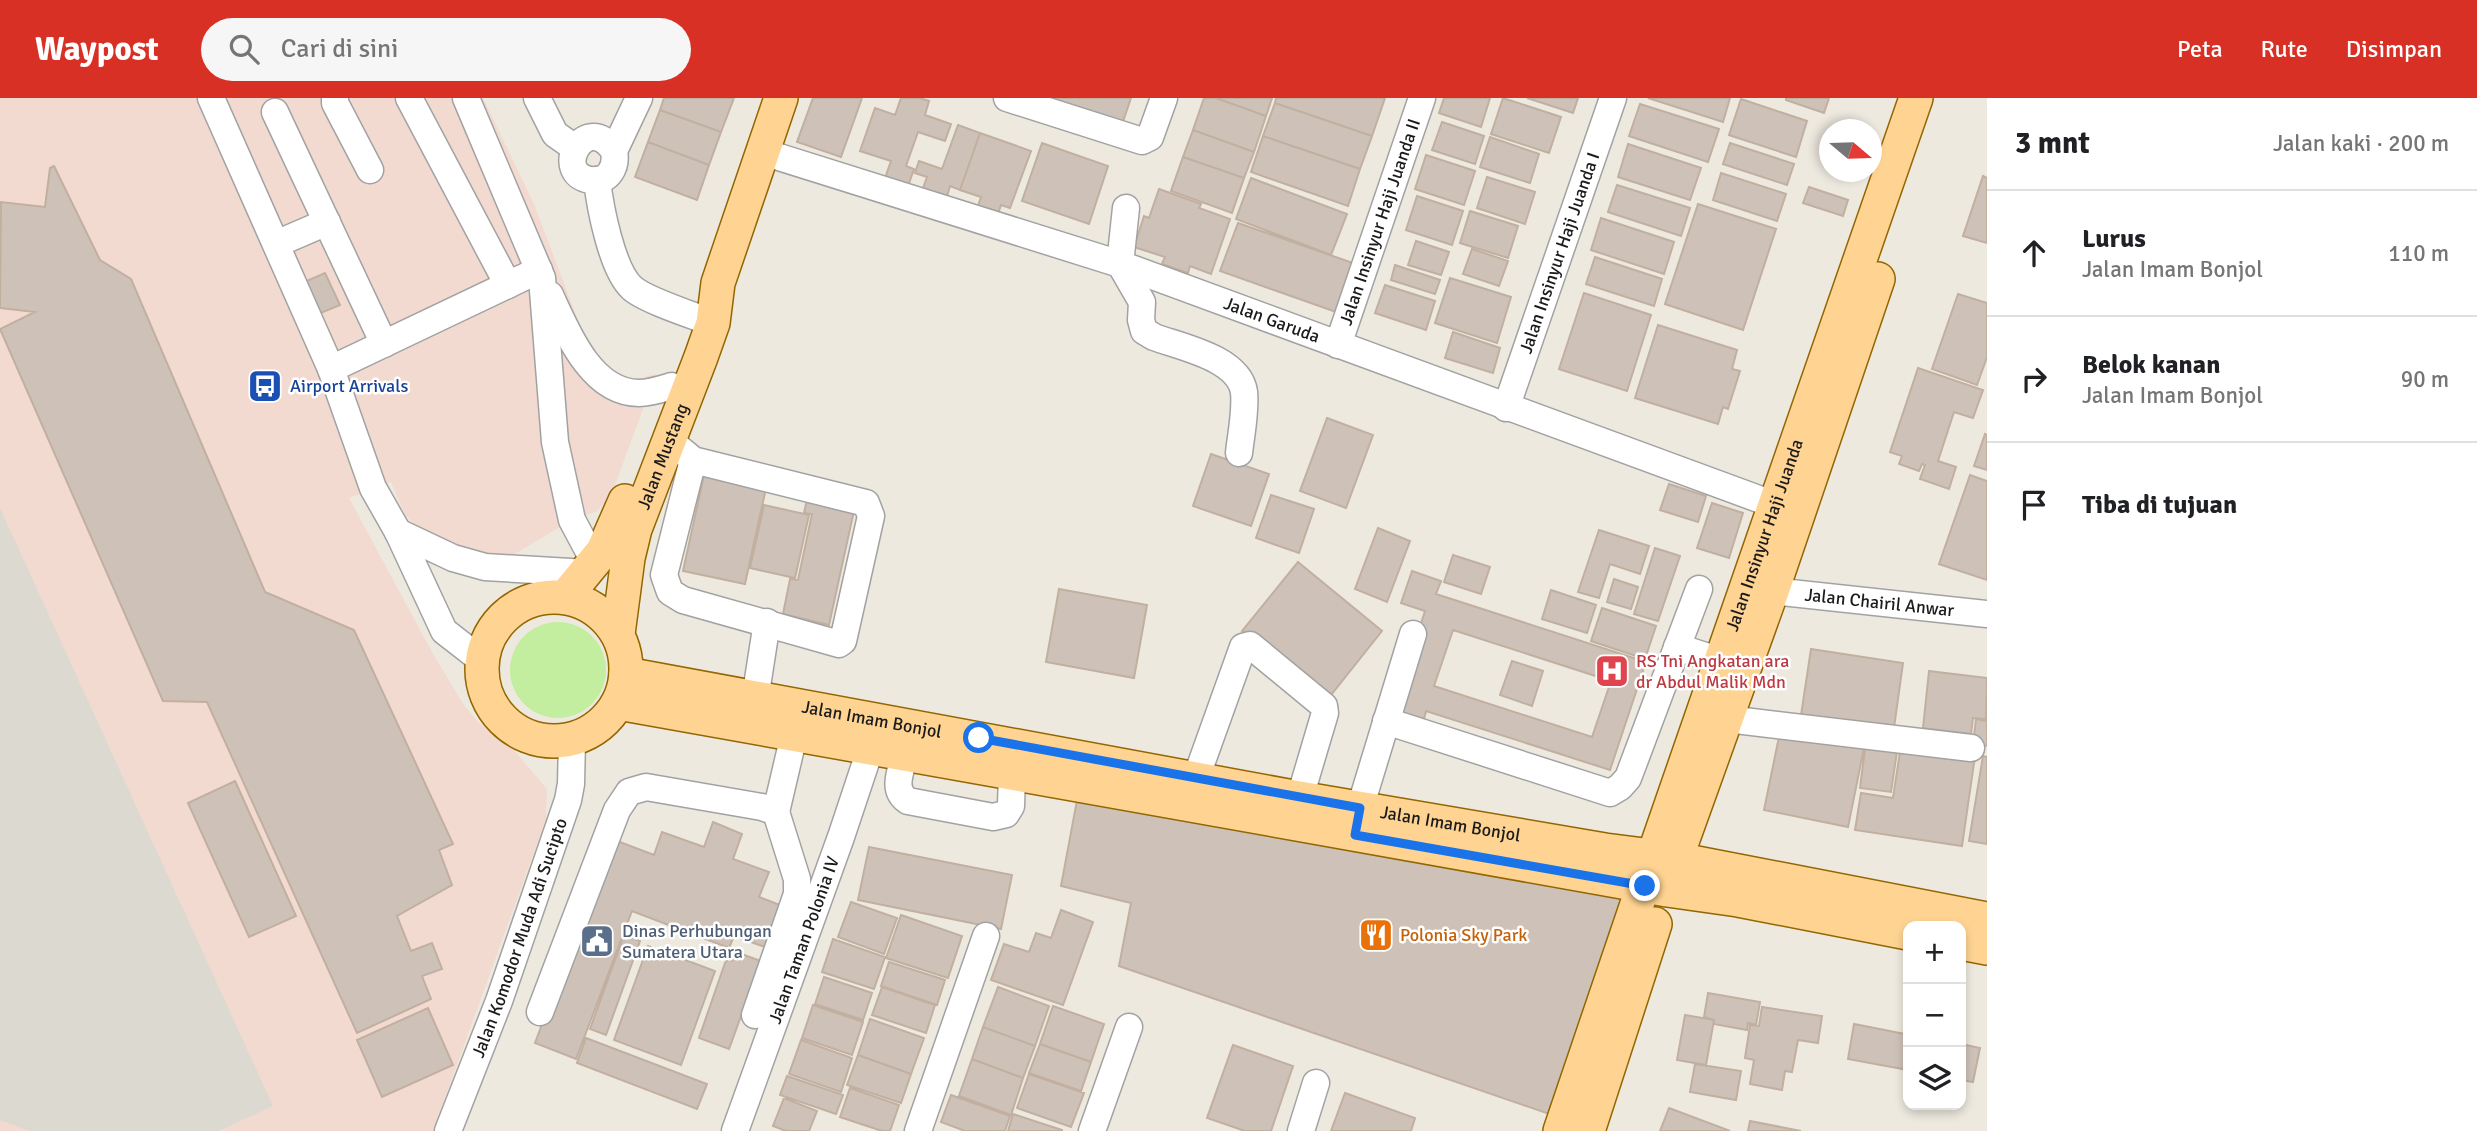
<!DOCTYPE html>
<html lang="id">
<meta charset="utf-8">
<style>
body{margin:0;font-family:Signika,sans-serif;background:#f6f6f6;color:#202124}
.controls{position:absolute;right:21px;bottom:21px;display:grid;overflow:hidden;border-radius:14px;box-shadow:0 4px 10px #0003}
.controls button{width:63px;height:63px;display:grid;place-items:center;padding:0;border:0;border-bottom:2px solid #e0e0e0;background:#fff;color:#202124;font:35px sans-serif}
.compass{position:absolute;left:1819px;top:21px;width:63px;height:63px;border-radius:50%;background:#fff;box-shadow:0 4px 10px #0003;rotate:109deg}
.stop{position:absolute;width:21px;height:21px;margin:-16px;border:5px solid #1a73e8;border-radius:50%;background:#fff}
.stop.end{background:#1a73e8;border-color:#fff;box-shadow:0 2px 7px #0008}
.list{margin:0;padding:0;list-style:none}
h2{display:flex;justify-content:space-between;align-items:center;height:91px;margin:0;padding:0 28px;font-size:30px}
h2 small{font-size:23px;font-weight:400;color:#757577}
.list li{display:grid;grid-template-columns:46px 1fr auto;gap:21px;align-items:center;box-sizing:border-box;height:126px;padding:0 28px;border-top:2px solid #e0e0e0}
.list b{display:block;font-size:26px;white-space:nowrap}
.list p{margin:0;font-size:23px;white-space:nowrap;color:#757577}
.list em{font-size:23px;font-style:normal;color:#757577}
.icon{flex:none;width:38px;height:38px;fill:none;stroke:currentColor;stroke-width:2;stroke-linecap:round;stroke-linejoin:round}
.map{position:relative;flex:none;width:1987px;height:1033px;overflow:hidden}
header{display:flex;align-items:center;gap:42px;box-sizing:border-box;height:98px;padding:0 35px;background:#d93025;color:#fff}
header strong{font-size:33px}
nav{display:flex;gap:38px;margin-inline-start:auto;font-size:24px}
.search{width:490px;height:63px;background:#f6f6f6;display:flex;align-items:center;gap:18px;box-sizing:border-box;padding:0 24px;border-radius:38px;color:#757577;font-size:26px}
main{display:flex}
aside{flex:1;background:#fff}
.map>svg:first-child{display:block}
.military{fill:#f2dad0}
.airport{fill:#dcd9d1}
.grass{fill:#c3ee9f}
.building{fill:#cec2b8;stroke:#c1afa0;stroke-width:2;fill-rule:evenodd}
.lines{fill:none;stroke-linecap:round;stroke-linejoin:round}
.minor-casing{stroke:#a2a2a2;stroke-width:29}
.major-casing{stroke:#926600;stroke-width:36}
.minor{stroke:#fff;stroke-width:26}
.major{stroke:#ffd493;stroke-width:33}
.route{stroke:#1a73e8;stroke-width:9}
.labels{text-anchor:middle;stroke-width:5;stroke-linejoin:round;paint-order:stroke}
.street-label{font-size:18px;fill:#1b1b1b;stroke:#fff}
.transit-label{font-size:18px;fill:#164399;stroke:#fff;text-anchor:start}
.health-label{font-size:18px;fill:#be3a42;stroke:#fff;text-anchor:start}
.service-label{font-size:18px;fill:#4e5e75;stroke:#fff;text-anchor:start}
.food-label{font-size:18px;fill:#c56008;stroke:#fff;text-anchor:start}
</style>
<header>
<strong>Waypost</strong>
<div class="search"><svg class="icon" aria-label="search" viewBox="0 0 24 24"><circle cx="10" cy="10" r="6"/><path d="M15 15l6 6"/></svg>Cari di sini</div>
<nav><a>Peta</a><a>Rute</a><a>Disimpan</a></nav>
</header>
<main>
<div class="map">
<svg width="1987" height="1033" viewBox="0 0 1987 1033">
<rect width="100%" height="100%" fill="#eee9df"/>
<path class="military" d="M0,0H483L534,106L595,267L622,285L656,276L612,395L598,413L572,422L503,463L472,453L416,428L405,417L391,384L349,400L432,554L462,604L477,623L514,652L547,691L546,721L433,1033H0Z"/>
<path class="airport" d="M0,410L273,1008L219,1033H29L0,1022Z"/>
<path class="grass" d="M510 572a48 48 0 1 1 96 0a48 48 0 1 1-96 0Z"/>
<path class="building" d="M664,0H734L721,34L660,12Z
M813,0H862L841,59L797,44Z
M901,0H920L929,3L925,17L951,26L945,43L918,34L906,68L914,71L907,91L884,83L891,63L860,53L875,10L895,17Z
M1049,0H1131L1119,35Z
M1204,0H1216L1266,18L1254,54L1193,32Z
M1216,0H1272L1266,18Z
M1276,0H1385L1372,38L1275,5Z
M1444,0H1490L1481,29L1439,15Z
M1503,0L1561,19L1549,55L1491,36Z
M1527,0H1578L1573,15Z
M1648,0H1730L1723,24Z
M1786,0H1829L1824,15L1786,2Z
M1741,1L1807,23L1796,59L1729,37Z
M1275,5L1372,38L1360,71L1263,38Z
M1640,6L1719,31L1708,64L1629,38Z
M660,12L721,34L709,67L648,44Z
M1442,24L1484,38L1475,66L1432,52Z
M958,27L980,35L960,92L950,88L946,102L922,93L927,79L915,75L919,63L942,71Z
M1193,32L1254,54L1244,80L1183,59Z
M980,35L1031,53L1010,110L1001,107L998,116L978,108L981,99L960,92Z
M1263,38L1360,71L1348,108L1251,74Z
M1490,39L1539,56L1530,85L1480,69Z
M648,44L709,67L697,102L635,79Z
M1042,45L1108,68L1089,126L1022,103Z
M1730,45L1794,66L1787,87L1723,66Z
M1628,46L1701,70L1690,102L1618,79Z
M1426,57L1475,73L1464,107L1415,91Z
M1183,59L1244,80L1232,115L1171,93Z
M54,68L100,162L131,181L265,494L354,532L453,746L439,752L452,787L397,818L411,853L432,845L442,871L422,878L431,901L357,935L207,604L163,603L0,231L35,214L0,210L1,104L45,109L50,70Z
M1721,75L1786,96L1777,123L1713,102Z
M1983,78L1987,80V145L1963,138Z
M1487,79L1535,94L1525,126L1477,110Z
M1251,80L1347,116L1331,157L1236,121Z
M1617,87L1690,110L1681,138L1608,114Z
M1809,89L1848,102L1843,118L1803,105Z
M1159,91L1201,106L1199,110L1230,121L1211,176L1190,168L1188,175L1162,166L1165,159L1134,149L1144,118L1149,120Z
M1417,98L1463,113L1452,147L1406,132Z
M1698,106L1776,131L1743,232L1665,206Z
M1470,113L1518,128L1508,160L1460,145Z
M1601,120L1674,144L1664,176L1591,152Z
M1238,125L1353,165L1336,214L1220,173Z
M1416,143L1449,154L1441,177L1408,167Z
M1472,151L1508,163L1499,188L1463,176Z
M1595,159L1662,181L1654,208L1586,186Z
M1395,167L1440,182L1435,196L1391,182Z
M325,175L340,207L316,217L302,185Z
M1450,180L1511,199L1497,245L1435,225Z
M1385,187L1435,203L1426,232L1375,215Z
M1584,195L1651,217L1627,293L1559,271Z
M1958,196L1987,205V259L1977,287L1932,271Z
M1658,227L1737,252L1732,271L1740,273L1728,311L1723,309L1718,326L1635,300Z
M1453,234L1500,250L1493,275L1445,260Z
M1918,270L1983,292L1973,320L1954,314L1938,363L1956,369L1949,391L1920,381L1925,367L1922,366L1919,373L1899,366L1902,358L1890,354Z
M1327,320L1373,337L1346,410L1300,393Z
M1985,336L1987,337V372L1974,368Z
M1211,356L1269,376L1251,428L1193,408Z
M704,377L766,390L745,486L683,473Z
M1970,377L1987,383V482L1939,466Z
M1669,386L1706,398L1698,424L1660,412Z
M808,397L855,408L829,527L783,516L790,481L798,482L812,416L804,415Z
M1271,397L1314,411L1299,455L1256,440Z
M1712,405L1743,415L1729,460L1697,450Z
M764,407L809,417L795,480L750,470Z
M1378,430L1410,443L1387,504L1355,491Z
M1599,432L1649,448L1640,476L1610,466L1599,500L1578,494Z
M1655,450L1680,458L1658,523L1634,516Z
M1453,457L1490,469L1481,496L1444,484Z
M1298,464L1382,533L1327,602L1242,533Z
M1412,473L1441,483L1436,496L1646,564L1610,672L1426,613L1424,621L1393,612L1425,513L1401,505ZM1453,532L1611,583L1592,639L1434,588Z
M1614,481L1638,489L1631,511L1607,504Z
M1059,491L1147,507L1134,580L1046,564Z
M1551,492L1596,507L1587,535L1542,521Z
M1602,510L1656,528L1645,561L1591,543Z
M1811,551L1903,565L1893,637L1800,624Z
M1512,563L1543,573L1532,608L1500,597Z
M1929,573L1987,580L1986,621L1973,620L1971,636L1923,630Z
M1976,621L1987,623V648L1973,646Z
M1780,634L1864,650L1848,729L1764,712Z
M1866,643L1898,647L1891,694L1860,690Z
M1901,647L1975,658L1962,748L1855,732L1861,695L1893,700Z
M1983,658L1987,659V746L1969,743Z
M235,683L296,818L249,839L188,705Z
M1078,697L1643,789L1564,1021L1119,868L1131,805L1061,788Z
M713,724L742,736L733,761L769,774L759,799L780,807L765,849L734,838L729,850L632,813L576,961L535,945L612,741L654,757L662,734L704,749Z
M869,749L1012,777L1001,831L858,802Z
M851,804L897,820L884,856L838,839Z
M1061,812L1093,824L1063,907L991,882L1004,846L1029,854L1036,835L1051,840Z
M901,817L962,838L948,880L886,860Z
M624,837L640,843L606,937L590,931Z
M833,841L885,859L874,891L822,874Z
M648,848L715,873L681,967L614,942Z
M736,854L761,863L729,951L699,940L725,865L728,861L732,863Z
M889,864L945,882L937,907L881,888Z
M824,879L872,895L863,922L815,906Z
M882,889L935,907L926,935L872,917Z
M998,889L1049,908L1035,948L983,929Z
M1708,895L1760,904L1756,927L1748,925L1747,932L1714,926V922L1704,919Z
M813,907L863,924L852,957L802,940Z
M1053,908L1104,926L1091,964L1040,946Z
M1762,909L1822,918L1818,945L1798,942L1792,974L1785,973L1782,992L1750,986L1754,962L1745,960L1750,927L1759,928Z
M428,910L453,967L382,999L357,942Z
M1685,917L1714,922L1706,967L1677,962Z
M870,921L924,940L911,976L858,957Z
M1908,922V972L1848,961L1854,926L1905,936Z
M983,929L1035,948L1023,980L972,961Z
M586,940L707,986L697,1011L577,965Z
M801,942L852,960L841,994L789,976Z
M1040,946L1091,964L1081,993L1029,975Z
M1961,946L1980,950L1973,984L1961,982Z
M1233,947L1293,968L1271,1033H1245L1207,1020Z
M858,957L911,976L901,1005L847,987Z
M972,961L1023,980L1011,1017L959,998Z
M1695,966L1741,973L1736,1002L1690,994Z
M1029,976L1084,995L1071,1029L1017,1010Z
M787,978L843,997L836,1016L780,997Z
M850,990L899,1007L890,1033H882L840,1019Z
M1345,995L1415,1020L1411,1033H1331Z
M951,997L1010,1018L1005,1033H965L941,1024Z
M784,1000L817,1013L809,1033H786L773,1028Z
M1669,1010L1730,1033H1660Z
M1013,1016L1062,1032V1033H1008Z
M1750,1023L1801,1033H1748Z"/>
<g class="lines">
<g class="minor-casing">
<g id="minor">
<path d="M211,0L331,271L373,390L398,434L444,533L480,561"/>
<path d="M335,0V5L370,72"/>
<path d="M409,0L508,187"/>
<path d="M466,0L542,180L555,344L572,422L595,465"/>
<path d="M537,0L555,36L575,50"/>
<path d="M1007,0L1142,43L1150,39L1164,0"/>
<path d="M275,14L384,246"/>
<path d="M614,53C586,11 550,76 591,82C609,85 617,68 614,53L639,0"/>
<path id="s1" d="M763,54L1120,166L1775,407"/>
<path d="M597,82C600,109 612,172 632,190C645,202 695,218 713,225"/>
<path d="M1126,110L1120,166L1142,204L1141,222L1144,233L1154,239C1181,249 1239,260 1244,294C1246,314 1241,336 1239,355"/>
<path d="M276,146L327,124"/>
<path d="M550,197C567,234 591,295 639,295C650,295 662,291 672,288"/>
<path id="s2" d="M1338,247L1422,0"/>
<path d="M331,271L539,172"/>
<path id="s3" d="M1506,310L1613,0"/>
<path d="M669,342L693,362L866,405L871,418L843,543L839,546L683,502L670,494L664,477L693,362"/>
<path d="M398,434L453,460L485,469L587,475"/>
<path id="s4" d="M1772,493L1987,516"/>
<path d="M1677,549L1721,563"/>
<path d="M755,601L767,524"/>
<path d="M1727,621L1971,650"/>
<path d="M1386,623L1610,695L1620,689L1628,680L1699,491"/>
<path d="M905,656C901,673 891,692 908,703L993,719L1006,716L1011,708L1012,676"/>
<path d="M1196,680L1243,549L1250,547L1324,608L1325,615L1295,716"/>
<path d="M1357,729L1360,710L1413,536"/>
<path d="M540,914L617,712L629,694L646,689L762,709L776,714L794,637"/>
<path d="M755,917L797,796V781L776,714"/>
<path id="s5" d="M448,1033L499,903L568,702L571,686L572,642"/>
<path id="s6" d="M735,1033L841,739L871,649"/>
<path d="M918,1033L986,838"/>
<path d="M1092,1033L1129,929"/>
<path d="M1301,1033L1316,985"/>
</g>
</g>
<g class="major-casing">
<g id="major">
<path d="M566,498L603,453L625,403"/>
<circle cx="554" cy="571" r="72"/>
<path id="s7" d="M618,536L628,460L635,431L701,259L713,225L718,185L781,0"/>
<path id="s8" d="M626,576L1299,700L1605,752L1676,761L1987,821"/>
<path d="M618,605L1667,792L1738,802L1908,835"/>
<path d="M1678,755L1772,493L1878,181"/>
<path d="M1961,845L1987,850"/>
<path id="s9" d="M1560,1033L1653,759L1916,0"/>
<path d="M1588,1033L1655,826"/>
</g>
</g>
<use href="#minor" class="minor"/>
<use href="#major" class="major"/>
</g>
<g class="lines">
<path class="route" d="M979,640L1360,710L1355,737L1645,788"/>
</g>
<defs>
<g id="bus-square" transform="scale(1.75)"><rect x="-9" y="-9" width="18" height="18" rx="4" fill="#1a4fb4" stroke="#fff"/><path d="M-5-6H5V4H4V6H2V4H-2V6H-4V4H-5ZM-3.5-4V0h7V-4ZM-3.5 1.2v1.5H-2V1.2ZM2 1.2v1.5H3.5V1.2Z" fill="#fff"/></g>
<g id="hospital-square" transform="scale(1.75)"><rect x="-9" y="-9" width="18" height="18" rx="4" fill="#e0444e" stroke="#fff"/><path d="M-5-5h3v3.5h4V-5h3V5h-3V1.5h-4V5h-3Z" fill="#fff"/></g>
<g id="restaurant-square" transform="scale(1.75)"><rect x="-9" y="-9" width="18" height="18" rx="4" fill="#e8710a" stroke="#fff"/><path d="M-5-6h1v4h1v-4h1v4h1v-4h1v5L-1.5 .5V6h-2V.5L-5-1ZM5-6V6H3V1.5H1.5Q1.5-4 5-6Z" fill="#fff"/></g>
<g id="civic-square" transform="scale(1.75)"><rect x="-9" y="-9" width="18" height="18" rx="4" fill="#5c6f8a" stroke="#fff"/><path d="M-.6-6.5H3V-4.5H.6V-3L4-1V1h2V6H-6V1h2V-1L-.6-3ZM-1.2 2.5V6h2.4V2.5Z" fill="#fff"/></g>
</defs>
<g fill-rule="evenodd">
<use href="#bus-square" x="265" y="288"/>
<use href="#hospital-square" x="1612" y="573"/>
<use href="#restaurant-square" x="1376" y="837"/>
<use href="#civic-square" x="597" y="843"/>
</g>
<g class="labels">
<g class="street-label">
<text dy="6" stroke="none"><textPath href="#s2" startOffset="130">Jalan Insinyur Haji Juanda II</textPath></text>
<text dy="6" stroke="none"><textPath href="#s3" startOffset="164">Jalan Insinyur Haji Juanda I</textPath></text>
<text dy="6" stroke="none"><textPath href="#s1" startOffset="536">Jalan Garuda</textPath></text>
<text dy="6" stroke="none"><textPath href="#s7" startOffset="184">Jalan Mustang</textPath></text>
<text dy="6" stroke="none"><textPath href="#s9" startOffset="630">Jalan Insinyur Haji Juanda</textPath></text>
<text dy="6" stroke="none"><textPath href="#s4" startOffset="108">Jalan Chairil Anwar</textPath></text>
<text dy="6" stroke="none"><textPath href="#s8" startOffset="250">Jalan Imam Bonjol</textPath></text>
<text dy="6" stroke="none"><textPath href="#s8" startOffset="838">Jalan Imam Bonjol</textPath></text>
<text dy="6" stroke="none"><textPath href="#s5" startOffset="206">Jalan Komodor Muda Adi Sucipto</textPath></text>
<text dy="6" stroke="none"><textPath href="#s6" startOffset="203">Jalan Taman Polonia IV</textPath></text>
</g>
<g class="transit-label">
<text x="290" y="294">Airport Arrivals</text>
</g>
<g class="health-label">
<text x="1636" y="569">RS Tni Angkatan ara<tspan x="1636" dy="21">dr Abdul Malik Mdn</tspan></text>
</g>
<g class="service-label">
<text x="622" y="839">Dinas Perhubungan<tspan x="622" dy="21">Sumatera Utara</tspan></text>
</g>
<g class="food-label">
<text x="1400" y="843">Polonia Sky Park</text>
</g>
</g>
</svg>
<div class="controls">
<button>+</button>
<button>−</button>
<button><svg class="icon" aria-label="layers" viewBox="0 0 24 24"><path d="M12 4l9 5-9 5-9-5zM3 14l9 5 9-5"/></svg></button>
</div>
<svg class="compass" viewBox="-18 -18 36 36"><path d="M0-13l5 13h-10z" fill="#e53935"/><path d="M0 13l5-13h-10z" fill="#757577"/></svg>
<div class="stop" style="left:979px;top:640px"></div>
<div class="stop end" style="left:1645px;top:788px"></div>
</div>
<aside>
<h2>3 mnt<small>Jalan kaki · 200 m</small></h2>
<ul class="list">
<li><svg class="icon" aria-label="ahead" viewBox="0 0 24 24"><path d="M12 20V5M6 11l6-6 6 6"/></svg><div><b>Lurus</b><p>Jalan Imam Bonjol</p></div><em>110 m</em></li>
<li><svg class="icon" aria-label="right" viewBox="0 0 24 24"><path d="M7 20v-9h11M14 6l5 5-5 5"/></svg><div><b>Belok kanan</b><p>Jalan Imam Bonjol</p></div><em>90 m</em></li>
<li><svg class="icon" aria-label="arrive" viewBox="0 0 24 24"><path d="M6 21V4h12l-3 4 3 4H6"/></svg><div><b>Tiba di tujuan</b></div></li>
</ul>
</aside>
</main>
